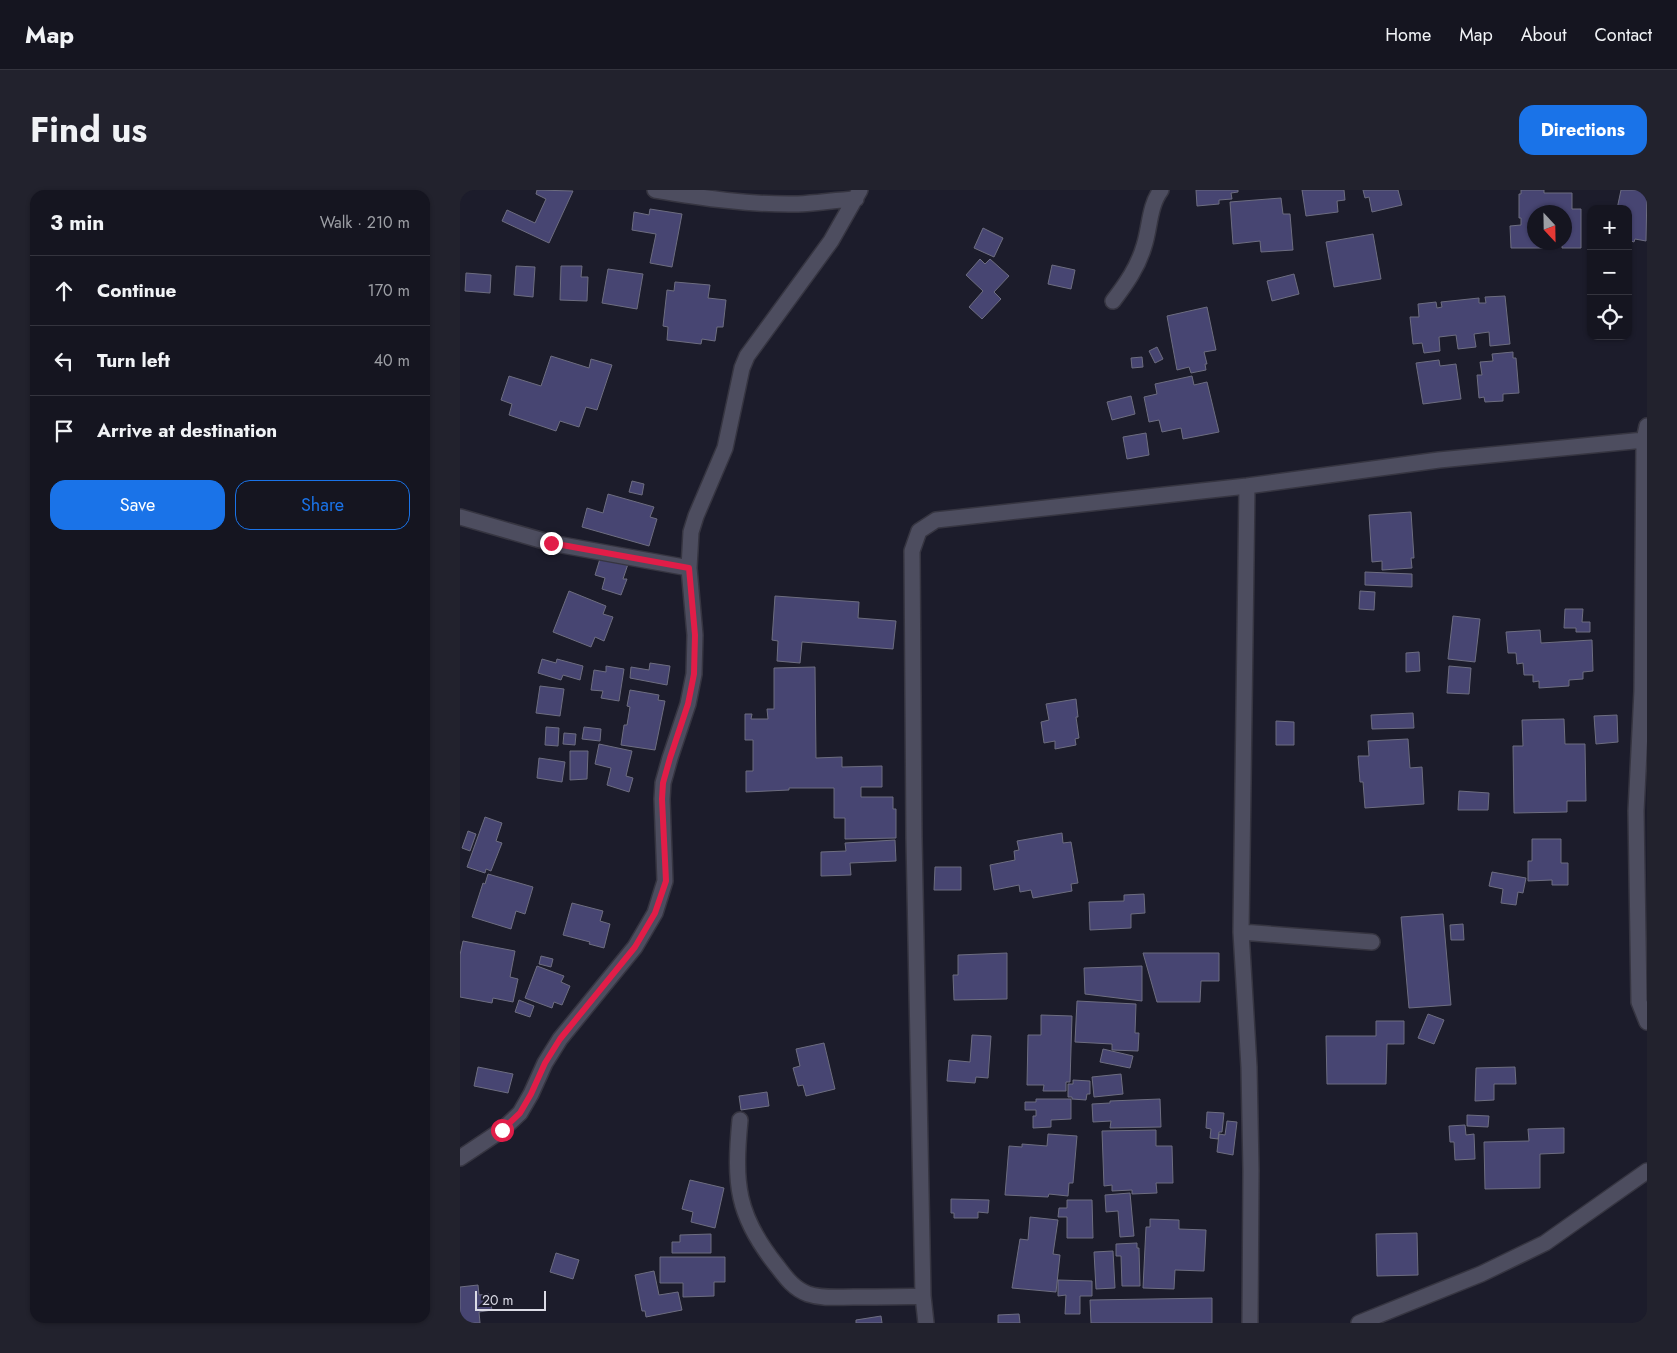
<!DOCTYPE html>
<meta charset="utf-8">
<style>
body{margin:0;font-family:Jost,sans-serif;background:#22222d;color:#f1f3f6}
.controls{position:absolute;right:15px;top:15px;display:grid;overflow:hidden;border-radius:10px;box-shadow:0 1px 4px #0004}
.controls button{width:45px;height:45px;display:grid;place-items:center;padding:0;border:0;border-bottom:1px solid #34343e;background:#151520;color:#f1f3f6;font:25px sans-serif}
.compass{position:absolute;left:1067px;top:15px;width:45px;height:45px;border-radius:50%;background:#151520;box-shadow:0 1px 4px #0004;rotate:158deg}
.scale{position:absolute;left:15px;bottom:12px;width:71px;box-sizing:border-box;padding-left:5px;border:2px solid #dbdbe6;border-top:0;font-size:14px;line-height:18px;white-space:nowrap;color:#dbdbe6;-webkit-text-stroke:4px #1c1c2b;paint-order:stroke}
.stop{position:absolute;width:15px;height:15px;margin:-11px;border:4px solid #e11d48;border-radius:50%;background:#fff}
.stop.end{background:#e11d48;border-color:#fff;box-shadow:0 1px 5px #0008}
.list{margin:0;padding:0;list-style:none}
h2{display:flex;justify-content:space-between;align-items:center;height:65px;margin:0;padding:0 20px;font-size:21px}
h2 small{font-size:16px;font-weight:400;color:#9d9fa5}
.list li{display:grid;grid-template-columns:32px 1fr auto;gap:15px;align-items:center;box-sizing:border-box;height:70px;padding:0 20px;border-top:1px solid #34343e}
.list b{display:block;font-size:19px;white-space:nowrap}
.list em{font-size:16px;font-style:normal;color:#9d9fa5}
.actions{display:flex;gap:10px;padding:15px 20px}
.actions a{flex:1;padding:11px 0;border:1px solid #1a73e8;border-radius:15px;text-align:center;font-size:18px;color:#1a73e8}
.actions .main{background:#1a73e8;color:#fff}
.icon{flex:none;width:28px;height:28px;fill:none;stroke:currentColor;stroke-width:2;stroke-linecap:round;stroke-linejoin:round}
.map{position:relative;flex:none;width:1187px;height:1133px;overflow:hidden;border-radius:15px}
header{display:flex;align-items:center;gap:30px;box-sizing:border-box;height:70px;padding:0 25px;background:#151520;border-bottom:1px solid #34343e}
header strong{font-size:24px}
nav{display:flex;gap:28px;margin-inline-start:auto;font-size:18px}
.intro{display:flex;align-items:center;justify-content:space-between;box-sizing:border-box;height:120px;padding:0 30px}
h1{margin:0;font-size:35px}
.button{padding:12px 22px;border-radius:15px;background:#1a73e8;color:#fff;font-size:18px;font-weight:700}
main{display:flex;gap:30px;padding:0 30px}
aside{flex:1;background:#151520;border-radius:15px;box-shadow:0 1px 4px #0004}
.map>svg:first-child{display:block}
.building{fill:#474572;stroke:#6d6d80}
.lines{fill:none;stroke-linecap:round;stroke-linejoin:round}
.street-casing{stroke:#363541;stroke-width:18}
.street{stroke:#4d4d5f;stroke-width:15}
.route{stroke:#e11d48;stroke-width:6}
</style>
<header>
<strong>Map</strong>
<nav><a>Home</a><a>Map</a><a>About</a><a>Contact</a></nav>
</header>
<div class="intro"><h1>Find us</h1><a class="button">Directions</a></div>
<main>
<aside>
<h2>3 min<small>Walk · 210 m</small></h2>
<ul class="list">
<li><svg class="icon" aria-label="ahead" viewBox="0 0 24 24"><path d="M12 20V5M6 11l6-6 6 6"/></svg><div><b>Continue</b></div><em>170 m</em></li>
<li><svg class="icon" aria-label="left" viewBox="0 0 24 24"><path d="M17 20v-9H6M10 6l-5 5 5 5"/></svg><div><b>Turn left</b></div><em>40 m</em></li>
<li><svg class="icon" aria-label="arrive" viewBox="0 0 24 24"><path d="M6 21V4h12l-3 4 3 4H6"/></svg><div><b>Arrive at destination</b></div></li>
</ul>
<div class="actions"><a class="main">Save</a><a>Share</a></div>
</aside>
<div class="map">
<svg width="1187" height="1133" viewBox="0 0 1187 1133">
<rect width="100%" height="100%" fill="#1c1c2b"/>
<path class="building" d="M77,0L113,1L89,53L42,31L47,20L75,33L86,9L76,4Z
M736,0H778V2L771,3L772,9L759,10V14L737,16Z
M842,0H884L885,10L877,11L878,22L846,26Z
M903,0H938L942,15L912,22L909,7L905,8Z
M1061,0H1084V3H1112V19H1121V58H1102V52H1104V22H1074V52H1088V58H1051L1050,36L1061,35V28H1059V4H1061Z
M1161,0H1187L1186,51L1175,49L1174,52L1168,50V19H1157Z
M821,8L823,24H830L833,60L801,62L800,51L773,54L770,12Z
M190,19L222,24L212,77L190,73L196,44L172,40L174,22L189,25Z
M523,38L543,48L534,67L514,58Z
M913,44L921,89L874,97L866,52Z
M520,69L525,74L530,69L549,86L534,102L541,109L522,129L509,117L523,101L506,85Z
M592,75L615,80L611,99L588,94Z
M56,76L75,77L73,107L54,105Z
M101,76H122L121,87H128L127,111L100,110Z
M148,79L183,84L177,119L142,113Z
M6,83L31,85L30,103L5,101Z
M834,84L839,104L812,111L807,91Z
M215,92L250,95L248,108L266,110L263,137H257L255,151L242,149L241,154L207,150L208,137L203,136L207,100L214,101Z
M1045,106L1050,154L1030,156L1029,142L1014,144L1016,157L998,159L996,145L979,147L980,161L964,163L962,153L953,154L950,127H959L958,114L976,112L977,118L982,117L981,112L1019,108V113H1026L1025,107Z
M747,117L756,160L744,162L747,174H745L746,180L731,183L729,177L717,180L707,126Z
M697,157L703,169L695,173L689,161Z
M1053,162V168H1056L1059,203L1043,204V211L1025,212L1024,207L1019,208L1017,185H1022L1020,172L1033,171L1032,164Z
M91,166L129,178L131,169L152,175L137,220L126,217L119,237L100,231L96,241L49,225L52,214L41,210L49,186L81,196Z
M682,167L683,177L672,178L671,168Z
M979,170L980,176L996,174L1001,209L963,214L956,173Z
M732,186L734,195L747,192L759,242L723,249L721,238L702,242L699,230L689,232L684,207L697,204L695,194Z
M671,206L675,224L652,230L647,212Z
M686,243L689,265L667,269L663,247Z
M172,291L184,294L182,305L169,302Z
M148,304L194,317L190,327L197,329L189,356L122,337L127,318L143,323Z
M951,322L954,368H951L952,378L922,380V371L912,372L909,325Z
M143,359L170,368L163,389H167L161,405L142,399L145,388L135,385Z
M905,382L952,384V397L905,395Z
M109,401L146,416L143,424L153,427L144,451L135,447L131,457L93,442Z
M900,401L915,402L914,420L899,419Z
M315,406L399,412L398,428L436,431L433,459L342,452L340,473L317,471L318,451L312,450Z
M1105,419H1123L1122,432H1130V442H1116V438H1104Z
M993,426L1020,429L1015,472L988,469Z
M1080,440L1081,453L1132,450L1133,481L1123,482V489L1109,490V496L1079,498V491L1073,492V485H1064L1063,473L1057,474L1056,463H1048L1046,442Z
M959,462L960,481L946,482V463Z
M82,469L96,473L97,469L123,476L120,490L103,485L101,490L78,483Z
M190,473L210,476L207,495L170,488L171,477L189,480Z
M146,476L164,479L159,511L141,508L143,501L131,500L134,480L146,482Z
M989,476L1011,478L1009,504L987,503Z
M355,477L356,568L382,567V577L422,576V597H401V607H433V619H436V648L385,649V628H374V598H329V600L286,602V581H293V550H285V524H292L291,529H308L307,519H314V478Z
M80,496L104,499L100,526L76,523Z
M170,500L199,505L198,510L205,511L195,560L161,555L164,535H167L170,517L167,516Z
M616,509L618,527H616L619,548L615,549L616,555L595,559V551L584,553L581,532L589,530L586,514Z
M953,523L954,538L912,539L911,525Z
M1157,525L1158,552L1136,554L1134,526Z
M1104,529L1105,554H1125L1126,611H1107V622L1054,623L1053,556H1063L1062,530Z
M816,531L834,532V555H816Z
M86,537L99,538L98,556L85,555Z
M124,537L141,539L140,551L122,549Z
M104,543L116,544L115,555L103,554Z
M948,549L950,578L962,577L964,614L905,618L903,592H900L898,566H909L908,551Z
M139,554L172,561L166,586L173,588L169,602L147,595L151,578L135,574Z
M110,561H128L127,589L110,590Z
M79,568L105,572L102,592L77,588Z
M999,601L1029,603L1028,620H998Z
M25,627L42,633L36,651L42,653L31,681L26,679L25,683L7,677Z
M8,641L16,644L10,661L2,658Z
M602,643L603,653L611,652L618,693L611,694L612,701L573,708L571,700L560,702L559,695L534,700L530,675L555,670L554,661L559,660L557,651Z
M1072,649H1101V673H1108V695H1092V690L1068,691V671H1072Z
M435,650L436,671L390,673L391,685L361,686V662L386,661L385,653Z
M475,677H501V700H474Z
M1032,682L1066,688L1063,703L1058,702L1056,715L1041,713L1043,699L1029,696Z
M28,684L73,697L65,724L56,721L51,739L12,727L23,693L25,694Z
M684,704L685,723L671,724V738L630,740L629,712L664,711V705Z
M112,713L143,721L140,731L150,734L144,758L129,754L130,752L103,745Z
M983,724L991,815L949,818L941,727Z
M1003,734L1004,750H991L990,735Z
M3,751L55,761L50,787L58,789L53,812L33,808L32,813L0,807V765Z
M547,763V809L494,810L493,785H498V765Z
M683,763H759V791H741L740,812H697Z
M81,766L93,769L91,777L79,774Z
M77,776L104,786L101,792L110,796L102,815L94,812L92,818L65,808Z
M682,776V811L625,804L624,778Z
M59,810L74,816L70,827L55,822Z
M617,811L676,814L675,843H679L678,861L652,860V854L615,852Z
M968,824L984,830L974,854L958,848Z
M581,825L612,826L610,892H606V901H583L584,895H567L568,845H581Z
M916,831H944V854H927L926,894H867L866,846H916Z
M512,845L531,846L528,888L516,887L515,893L487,891L489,870L510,872Z
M364,853L375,899L346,906L343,895L338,896L333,878L340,876L336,859Z
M643,859L673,866L670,878L640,872Z
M18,877L53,884L48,903L14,896Z
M1055,877L1056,894H1034V910L1015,911L1016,878Z
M661,884L663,904L634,907L632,887Z
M613,890L630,891V904H627L626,910L612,909V907H608V894H613Z
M307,902L309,916L281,920L279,906Z
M576,909H611V929L591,930V937L573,938V926H576V920H565V912H576Z
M700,909L701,937L650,938L651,931L633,932L632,914L650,913V911Z
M747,922L764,923L762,942H759L758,949L750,948L751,939L746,938Z
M1007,925L1029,926L1028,937L1007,936Z
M767,931L777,932L773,965L757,962L759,944L765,945Z
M1005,935L1006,945L1014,944L1015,969L995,970L994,952H990L989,936Z
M1104,938V963L1080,964V998L1025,999L1024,952L1069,951L1068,939Z
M696,940V956H712L713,993H696L697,1003L672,1004V1000L652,1001V995L644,996L642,941Z
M588,944L617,946L613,993H609L608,1006L589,1004L588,1007L545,1005L549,956L562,957V954L587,956Z
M230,990L264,998L255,1038L231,1032L233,1022L222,1019Z
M670,1003L674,1046L660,1047L658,1021L646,1022L645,1005Z
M491,1009L529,1010L528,1023L518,1022V1028H494V1023H491Z
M607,1010H632L633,1048H607V1027H598L599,1018H607Z
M570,1027L598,1030L593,1064L600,1065L596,1102L552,1098L560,1049L568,1050Z
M690,1029L719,1030V1039L746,1040L744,1081L715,1080L714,1099L683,1098L686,1037H690Z
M957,1043L958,1085L917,1086L916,1044Z
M251,1044V1063H212V1052H220V1045Z
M677,1053V1058H679L680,1096H662L661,1066H656V1054Z
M653,1061L655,1098L636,1099L634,1062Z
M96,1063L119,1070L113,1089L90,1082Z
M200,1067H265V1092H254V1106L223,1107V1093H200Z
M194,1081L199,1105L218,1102L222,1120L186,1127L185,1121H182L175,1085Z
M598,1090L632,1091V1106H620V1124H605L606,1105L598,1106Z
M18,1095L19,1105L29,1104L32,1120L19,1122L20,1133H0V1097Z
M752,1108V1133H631L630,1110Z
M559,1124L560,1133H538V1125Z
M421,1126L422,1133H396V1130Z"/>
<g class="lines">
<g class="street-casing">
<path id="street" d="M195,0C243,8 290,15 338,14C357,13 377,10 396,9
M653,111C666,94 678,77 684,56C690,38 689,16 701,0
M1187,236L1184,250L1182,501L1176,621L1179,812L1187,832
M787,296L781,742L789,877L791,981L790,1133
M0,327L91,353L229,378
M781,742L912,752
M280,930C274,993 276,1025 317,1076C326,1088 334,1099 348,1104C363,1109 378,1107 394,1107C417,1107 440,1107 463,1106
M0,968L42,940L60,923L71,904L85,873L100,849L175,757L195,723L205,691L202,609L203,593L210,568L228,514L234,484L235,445L229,378L231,342L236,326L265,258L282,178L287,166L371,51L400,0
M466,1133L463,1106L454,648L452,361L459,341L476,330L787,296L979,270L1184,250
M899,1133L1021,1084L1085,1053L1187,981"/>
</g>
<use href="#street" class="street"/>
</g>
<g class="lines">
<path class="route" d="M42,940L60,923L71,904L85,873L100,849L175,757L195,723L206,691L202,609L203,593L210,568L228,514L234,484L235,445L229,378L91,353"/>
</g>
</svg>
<div class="controls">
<button>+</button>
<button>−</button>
<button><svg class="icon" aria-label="locate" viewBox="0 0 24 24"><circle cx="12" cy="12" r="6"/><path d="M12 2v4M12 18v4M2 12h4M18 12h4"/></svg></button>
</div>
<svg class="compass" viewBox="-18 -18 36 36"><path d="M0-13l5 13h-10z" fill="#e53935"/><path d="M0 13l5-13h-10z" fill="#9d9fa5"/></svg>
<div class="scale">20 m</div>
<div class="stop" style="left:42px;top:940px"></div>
<div class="stop end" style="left:91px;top:353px"></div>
</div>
</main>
